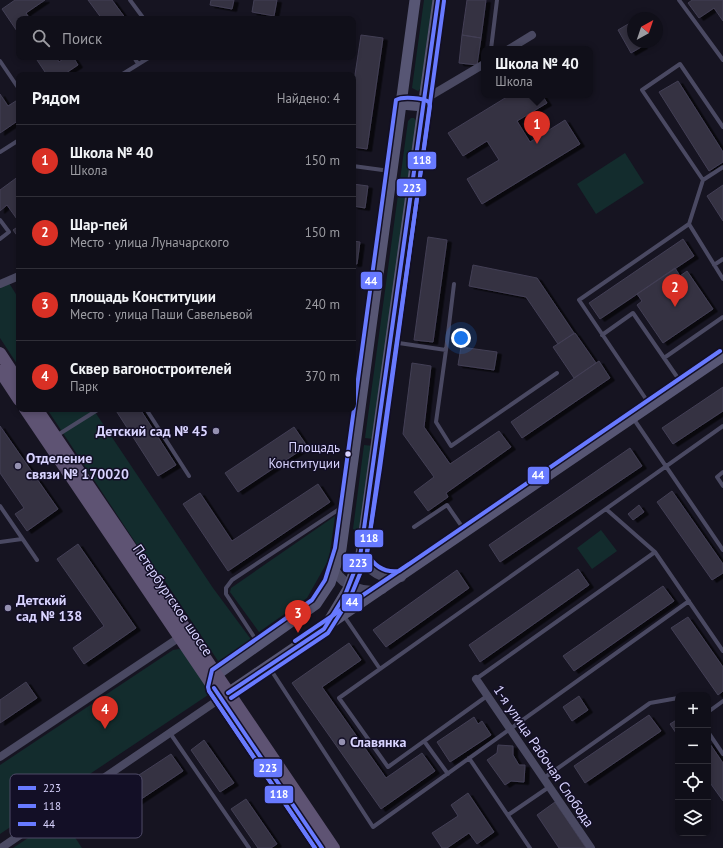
<!DOCTYPE html>
<html lang="ru">
<meta charset="utf-8">
<style>
body{margin:0;font-family:"PT Sans",sans-serif;background:#191822;color:#f1f3f6}
.controls{position:absolute;right:12px;bottom:12px;display:grid;overflow:hidden;border-radius:8px;box-shadow:0 2px 6px #0003}
.controls button{width:36px;height:36px;display:grid;place-items:center;padding:0;border:0;border-bottom:1px solid #302f38;background:#100f19;color:#f1f3f6;font:20px sans-serif}
.compass{position:absolute;left:627px;top:12px;width:36px;height:36px;border-radius:50%;background:#100f19;box-shadow:0 2px 6px #0003;rotate:40deg}
.you{position:absolute;left:461px;top:338px;width:14px;height:14px;margin:-10px;border:3px solid #fff;border-radius:50%;background:#1a73e8;box-shadow:0 0 0 6px #1a73e833}
.badge{display:grid;place-items:center;width:26px;height:26px;border-radius:50%;background:#d93025;color:#fff;font-size:13px;font-weight:700}
.pin{position:absolute;translate:-50% -33px;filter:drop-shadow(0 1px 2px #0008)}
.pin::after{content:'';position:absolute;top:21px;width:14px;height:12px;background:inherit;clip-path:polygon(0 0,100% 0,50% 100%)}
.popup{position:absolute;left:481px;top:46px;width:112px;height:52px;box-sizing:border-box;display:grid;place-content:center;border-radius:8px;background:#100f19;filter:drop-shadow(0 1px 3px #0005);font-size:13px;white-space:nowrap;color:#9c9ca2}
.popup b{font-size:15px;color:#f1f3f6}
.popup::after{content:'';position:absolute;left:50%;top:100%;margin-left:-8px;border:8px solid transparent;border-top-color:#100f19}
.list{margin:0;padding:0;list-style:none}
h2{display:flex;justify-content:space-between;align-items:center;height:52px;margin:0;padding:0 16px;font-size:17px}
h2 small{font-size:13px;font-weight:400;color:#9c9ca2}
.list li{display:grid;grid-template-columns:26px 1fr auto;gap:12px;align-items:center;box-sizing:border-box;height:72px;padding:0 16px;border-top:1px solid #302f38}
.list b{display:block;font-size:15px;white-space:nowrap}
.list p{margin:0;font-size:13px;white-space:nowrap;color:#9c9ca2}
.list em{font-size:13px;font-style:normal;color:#9c9ca2}
.icon{flex:none;width:22px;height:22px;fill:none;stroke:currentColor;stroke-width:2;stroke-linecap:round;stroke-linejoin:round}
.map{position:relative;flex:none;width:723px;height:848px;overflow:hidden}
.search{position:absolute;background:#100f19;box-shadow:0 2px 6px #0003;left:16px;top:16px;width:340px;height:44px;display:flex;align-items:center;gap:10px;box-sizing:border-box;padding:0 14px;border-radius:8px;color:#9c9ca2;font-size:15px}
.panel{position:absolute;background:#100f19;box-shadow:0 2px 6px #0003;left:16px;top:72px;width:340px;height:340px;border-radius:8px}
.map>svg:first-child{display:block}
.green{fill:#132c2d}
.building{fill:#343243;stroke:#433f54;filter:url(#shadow)}
.lines{fill:none;stroke-linecap:round;stroke-linejoin:round}
.service{stroke:#4a4962;stroke-width:4}
.minor{stroke:#4a4962;stroke-width:8}
.tertiary{stroke:#4a4962;stroke-width:10}
.secondary{stroke:#575674;stroke-width:11}
.primary{stroke:#5e5373;stroke-width:12}
.bus-1-casing{stroke:#130f26;stroke-width:7}
.bus-2-casing{stroke:#130f26;stroke-width:7}
.bus-3-casing{stroke:#130f26;stroke-width:7}
.bus-1{stroke:#687aff;stroke-width:4}
.bus-2{stroke:#687aff;stroke-width:4}
.bus-3{stroke:#687aff;stroke-width:4}
.poi-dot{fill:#9591b1;stroke:#130f26;stroke-width:1.5}
.bus-dot{fill:#d9d4ff;stroke:#130f26;stroke-width:1.5}
.labels{text-anchor:middle;stroke-width:3;stroke-linejoin:round;paint-order:stroke}
.bus-label{font-size:13px;fill:#d9d4ff;stroke:#130f26;text-anchor:end}
.poi-label{font-size:14px;font-weight:bold;fill:#d9d4ff;stroke:#130f26;text-anchor:start}
.street-label{font-size:14px;fill:#d9d4ff;stroke:#130f26}
.key{fill:#130f26;stroke:#4e4a67;stroke-width:1}
.key-label{font-size:11px;fill:#d9d4ff}
.line-badge{stroke:#130f26;stroke-width:1.5}
.badge-label{font-size:11px;text-anchor:middle;font-weight:bold;fill:#fff}
</style>
<div class="map">
<svg width="723" height="848" viewBox="0 0 723 848">
<defs>
<filter id="shadow"><feDropShadow dx="4.5" dy="2.5" stdDeviation="0" flood-color="#0009"/></filter>
</defs>
<rect width="100%" height="100%" fill="#161421"/>
<path class="green" d="M424,0H433L421,88L418,91L412,88Z
M411,118H414L417,122L374,439L365,438L408,121Z
M625,153L644,183L596,214L577,184Z
M9,283L19,299V367L0,338V288Z
M47,409H93L213,588L250,638V643L218,661L163,578L153,569Z
M364,445L373,446L359,532L353,529Z
M335,516L329,559L307,598L259,632L230,592L231,588Z
M601,530L617,551L592,569L577,548Z
M179,649L184,651L211,693L0,834V765L173,650Z
M61,816L82,848H13Z"/>
<path class="building" d="M15,0H45L26,13L30,19H19V34L2,9Z
M88,0H112L126,19H102Z
M211,0H234L232,9L210,5Z
M254,0H277L274,16L252,12Z
M467,0H486L481,38L462,35Z
M692,0H723V21L714,8L699,18L688,3Z
M630,23L633,28V42H641L643,46L631,53L618,30Z
M361,35L383,38L367,149L353,147V88Z
M462,35L481,38L477,65L459,63Z
M35,57H56L59,62L66,57H73L78,65L63,75H47Z
M678,81L723,152V162L709,171L659,92Z
M0,94L8,106L19,99V120L0,133Z
M510,95H542L547,103L517,121L530,142L565,120L580,144L482,204L467,179L499,160L487,141L463,156L448,133Z
M19,176V222L7,205L0,211V190Z
M353,184L368,186L365,208L353,206Z
M723,185V221L707,196Z
M19,226V238L13,230Z
M428,237L447,240L433,342L414,340Z
M683,239L694,256L600,319L589,303Z
M353,241L360,242L357,264H353Z
M473,265L537,278L574,333L558,344L526,297L469,286Z
M675,268L680,276L687,271L713,309L663,343L637,305L642,301L637,294Z
M575,333L596,363L574,378L553,347Z
M461,347L497,352L494,370L458,365Z
M599,361L610,378L522,438L511,422Z
M412,363L431,366L424,427L450,464L499,431L511,447L446,493L448,497L428,511L414,492L434,477L403,434Z
M723,387V411L673,444L662,428Z
M115,409H140L176,465L158,476Z
M0,426L58,509L27,531L15,514L24,508L0,473Z
M294,427L307,446L238,492L225,473Z
M630,448L642,466L500,562L489,545Z
M318,484L330,502L228,571L183,504L200,493L232,541Z
M672,491L723,564V573L712,580L657,502Z
M639,505L644,512L633,520L628,514Z
M78,544L136,628L84,664L73,648L104,626L57,559Z
M578,569L589,585L480,662L469,645Z
M457,570L469,588L386,647L373,630Z
M663,586L674,601L574,671L563,656Z
M688,617L723,667V691L718,695L671,628Z
M349,643L361,660L322,687L386,778L422,753L435,771L381,809L292,683Z
M26,682L37,698L0,723V700Z
M579,696L588,710L572,721L563,707Z
M649,715L661,731L585,783L574,766Z
M474,717L478,724L482,721L491,735L450,762L437,742Z
M678,719V736L670,724Z
M204,740L234,783L220,792L191,750Z
M708,741L723,763V801L708,780Z
M498,745L513,746V755L519,765H525L524,782L511,781L505,785L487,760L497,753Z
M171,754L183,771L116,816L104,798Z
M468,793L494,832L477,844L469,833L447,848H442L432,833L458,816L451,805Z
M246,799L277,844L271,848H258L231,809Z
M555,802L586,848H559L537,815Z"/>
<g class="lines">
<path class="service" d="M130,0L144,19
M679,0L723,60
M491,49L497,0
M134,57L138,64
M0,61L19,89
M121,75L150,57
M0,152L19,140
M353,166L390,171
M723,167L703,180L689,224L723,279
M703,180L642,90L680,64L723,127
M0,220L9,232L0,239
M714,265L723,259
M602,335L633,313L682,384
M392,342L446,350L454,284
M446,350L436,422L451,446L557,373
M664,358L723,317
M650,405L579,300L689,224
M146,409L189,476
M633,418L723,550
M56,436L99,409
M723,472L717,477L723,486
M0,506L37,560
M606,509L655,552
M414,527L447,505L465,531
M0,542L22,539
M344,616L380,669
M258,643L226,594V588L232,580L344,506
M269,667L373,827L689,601
M476,679L655,552L723,651
M487,696L388,767L339,698L723,426
M708,712L723,701
M708,732L723,754
M170,733L249,848
M424,741L448,774
M469,758L530,848
M544,778L650,703L678,698
M508,815L549,787"/>
<path class="minor" d="M509,49L532,35
M425,99L484,64
M0,284L19,276
M476,679L591,848
M0,757L183,635
M1,848L221,698"/>
<path class="tertiary" d="M361,554C368,572 383,580 401,577
M335,571C345,587 364,594 382,589"/>
<path class="secondary" d="M415,0L341,549L330,583L316,604L216,675L214,688L228,693L723,356
M401,104L424,106
M327,624L348,589L361,554L438,0"/>
<path class="primary" d="M0,353L19,382
M0,371L19,400
M25,409L322,848
M37,409L334,848"/>
<g class="bus-1-casing">
<path id="bus-1" d="M214,688L322,848
M228,693L324,629L345,595L360,557L438,0"/>
</g>
<g class="bus-2-casing">
<path id="bus-2" d="M209,691L315,848
M231,698L328,633L350,598L366,559L380,468L444,1"/>
</g>
<g class="bus-3-casing">
<path id="bus-3" d="M295,641L409,564
M315,848L209,691L208,687L212,670L312,600L325,580L335,548L396,100C403,96 423,98 429,102L430,106L367,553C374,566 384,573 399,571L720,351"/>
</g>
<use href="#bus-1" class="bus-1"/>
<use href="#bus-2" class="bus-2"/>
<use href="#bus-3" class="bus-3"/>
</g>
<g class="poi-dot">
<circle cx="216" cy="431" r="4"/>
<circle cx="18" cy="466" r="4"/>
<circle cx="8" cy="608" r="4"/>
<circle cx="342" cy="742" r="4"/>
</g>
<circle class="bus-dot" cx="348" cy="454" r="3.5"/>
<g class="labels">
<g class="bus-label">
<text x="340" y="452">Площадь<tspan x="340" dy="16">Конституции</tspan></text>
</g>
<g class="poi-label">
<text x="208" y="436" text-anchor="end">Детский сад № 45</text>
<text x="26" y="463">Отделение<tspan x="26" dy="16">связи № 170020</tspan></text>
<text x="16" y="605">Детский<tspan x="16" dy="16">сад № 138</tspan></text>
<text x="350" y="747">Славянка</text>
</g>
<g class="street-label">
<text transform="translate(173 600) rotate(56)" y="5">Петербургское шоссе</text>
<text transform="translate(544 756) rotate(56)" y="5">1-я улица Рабочая Слобода</text>
</g>
</g>
<rect x="10" y="774" width="132" height="64" rx="6" class="key"/>
<rect x="18" y="786" width="18" height="4" fill="#687aff"/>
<rect x="18" y="804" width="18" height="4" fill="#687aff"/>
<rect x="18" y="822" width="18" height="4" fill="#687aff"/>
<g class="key-label">
<text x="43" y="792">223</text>
<text x="43" y="810">118</text>
<text x="43" y="828">44</text>
</g>
<g class="line-badge">
<rect x="407" y="151" width="30" height="19" rx="4" fill="#687aff"/>
<rect x="396" y="178" width="31" height="19" rx="4" fill="#687aff"/>
<rect x="360" y="271" width="23" height="19" rx="4" fill="#687aff"/>
<rect x="527" y="466" width="23" height="19" rx="4" fill="#687aff"/>
<rect x="354" y="529" width="30" height="19" rx="4" fill="#687aff"/>
<rect x="342" y="553" width="31" height="20" rx="4" fill="#687aff"/>
<rect x="341" y="593" width="22" height="19" rx="4" fill="#687aff"/>
<rect x="253" y="758" width="30" height="20" rx="4" fill="#687aff"/>
<rect x="264" y="785" width="30" height="19" rx="4" fill="#687aff"/>
</g>
<g class="badge-label">
<text x="422" y="164">118</text>
<text x="412" y="192">223</text>
<text x="371" y="285">44</text>
<text x="538" y="479">44</text>
<text x="369" y="542">118</text>
<text x="358" y="567">223</text>
<text x="352" y="606">44</text>
<text x="268" y="772">223</text>
<text x="279" y="798">118</text>
</g>
</svg>
<div class="controls">
<button>+</button>
<button>−</button>
<button><svg class="icon" aria-label="locate" viewBox="0 0 24 24"><circle cx="12" cy="12" r="6"/><path d="M12 2v4M12 18v4M2 12h4M18 12h4"/></svg></button>
<button><svg class="icon" aria-label="layers" viewBox="0 0 24 24"><path d="M12 4l9 5-9 5-9-5zM3 14l9 5 9-5"/></svg></button>
</div>
<svg class="compass" viewBox="-18 -18 36 36"><path d="M0-13l5 13h-10z" fill="#e53935"/><path d="M0 13l5-13h-10z" fill="#9c9ca2"/></svg>
<div class="you"></div>
<div class="pin badge" style="left:537px;top:144px">1</div>
<div class="popup"><b>Школа № 40</b>Школа</div>
<div class="pin badge" style="left:675px;top:307px">2</div>
<div class="pin badge" style="left:298px;top:633px">3</div>
<div class="pin badge" style="left:105px;top:729px">4</div>
<div class="search"><svg class="icon" aria-label="search" viewBox="0 0 24 24"><circle cx="10" cy="10" r="6"/><path d="M15 15l6 6"/></svg>Поиск</div>
<section class="panel">
<h2>Рядом<small>Найдено: 4</small></h2>
<ul class="list">
<li><span class="badge">1</span><div><b>Школа № 40</b><p>Школа</p></div><em>150 m</em></li>
<li><span class="badge">2</span><div><b>Шар-пей</b><p>Место · улица Луначарского</p></div><em>150 m</em></li>
<li><span class="badge">3</span><div><b>площадь Конституции</b><p>Место · улица Паши Савельевой</p></div><em>240 m</em></li>
<li><span class="badge">4</span><div><b>Сквер вагоностроителей</b><p>Парк</p></div><em>370 m</em></li>
</ul>
</section>
</div>
